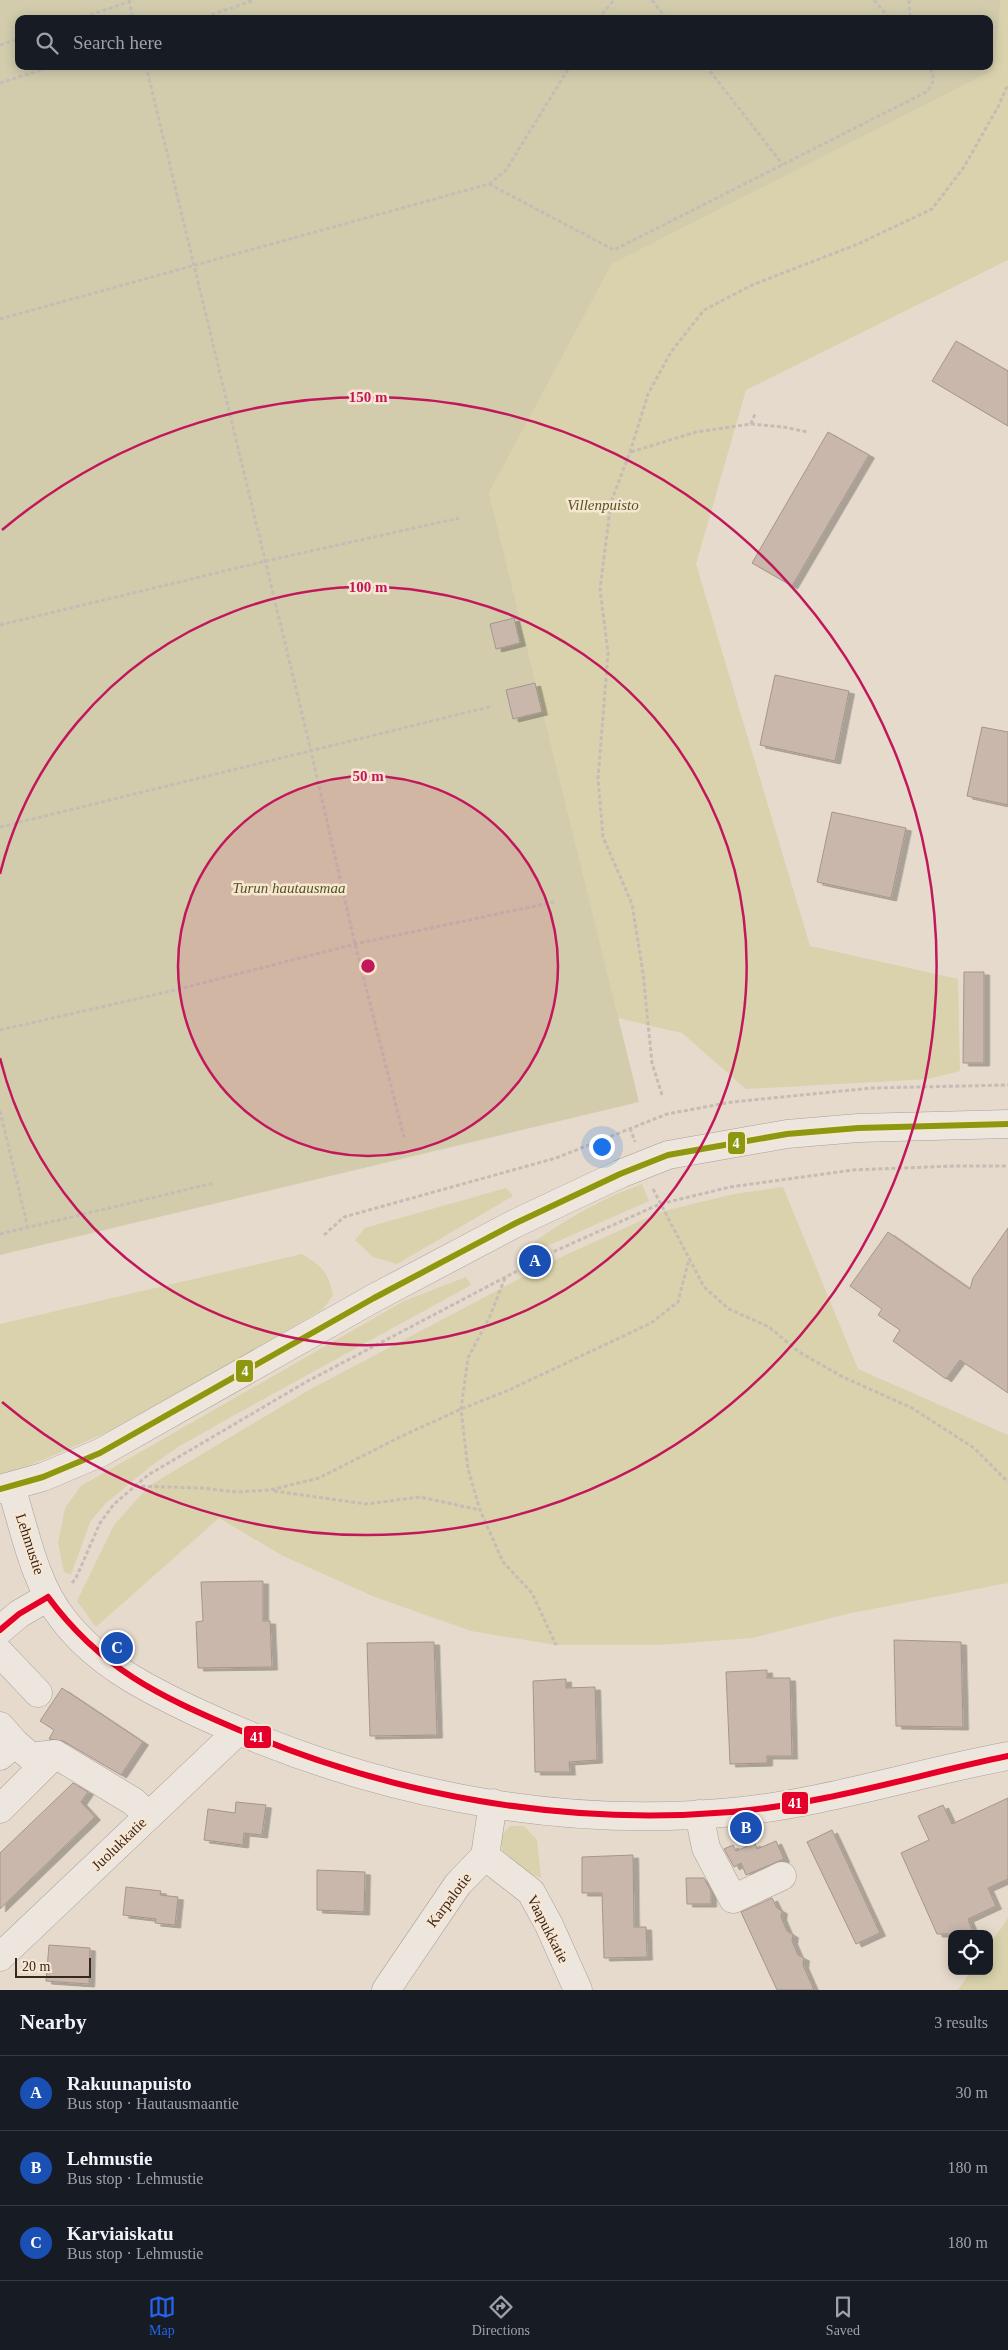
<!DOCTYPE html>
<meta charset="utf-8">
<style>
body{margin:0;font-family:Georgia,serif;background:#242831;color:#f1f3f6}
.controls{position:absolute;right:15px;bottom:15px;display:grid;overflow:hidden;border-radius:10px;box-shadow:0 2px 12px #0003}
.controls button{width:45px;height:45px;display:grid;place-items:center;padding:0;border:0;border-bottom:1px solid #363941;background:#171b24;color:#f1f3f6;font:25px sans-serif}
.scale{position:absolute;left:15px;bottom:12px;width:76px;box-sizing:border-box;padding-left:5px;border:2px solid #39261d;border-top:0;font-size:14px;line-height:18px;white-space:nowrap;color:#39261d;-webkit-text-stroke:4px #f7e6d1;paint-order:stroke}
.you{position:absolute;left:601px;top:1146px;width:18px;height:18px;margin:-12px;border:4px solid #fff;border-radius:50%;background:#1a73e8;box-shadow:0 0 0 8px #1a73e833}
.badge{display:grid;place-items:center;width:32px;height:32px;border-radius:50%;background:#2563eb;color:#fff;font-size:16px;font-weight:700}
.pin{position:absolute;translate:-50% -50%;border:2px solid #fff;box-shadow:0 1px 5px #0006}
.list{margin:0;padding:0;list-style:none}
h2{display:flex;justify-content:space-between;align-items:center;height:65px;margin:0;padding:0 20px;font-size:21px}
h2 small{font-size:16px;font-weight:400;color:#9ea1a6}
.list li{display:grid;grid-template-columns:32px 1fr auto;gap:15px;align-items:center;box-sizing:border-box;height:75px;padding:0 20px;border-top:1px solid #363941}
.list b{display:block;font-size:19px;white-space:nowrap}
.list p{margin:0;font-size:16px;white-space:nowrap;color:#9ea1a6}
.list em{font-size:16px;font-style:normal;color:#9ea1a6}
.icon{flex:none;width:28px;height:28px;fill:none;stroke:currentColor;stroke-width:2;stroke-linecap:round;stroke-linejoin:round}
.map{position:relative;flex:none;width:1008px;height:1990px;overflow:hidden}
.search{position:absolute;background:#171b24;box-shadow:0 2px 12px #0003;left:15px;right:15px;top:15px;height:55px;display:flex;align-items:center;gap:12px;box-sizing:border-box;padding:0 18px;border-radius:10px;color:#9ea1a6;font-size:19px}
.sheet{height:290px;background:#171b24}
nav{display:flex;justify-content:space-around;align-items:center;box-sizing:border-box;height:70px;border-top:1px solid #363941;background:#171b24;font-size:14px;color:#9ea1a6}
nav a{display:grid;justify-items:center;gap:2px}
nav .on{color:#2563eb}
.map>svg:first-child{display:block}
.green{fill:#d9d2ad}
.cemetery{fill:#d2ccad;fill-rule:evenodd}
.building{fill:#c9b7ac;stroke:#a6958b;filter:url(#shadow)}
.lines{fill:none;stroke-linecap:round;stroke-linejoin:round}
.minor-casing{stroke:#ab9f95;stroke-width:29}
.path{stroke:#c5bdb5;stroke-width:3;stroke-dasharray:4 2.5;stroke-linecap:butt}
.minor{stroke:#ede6de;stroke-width:28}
.bus-1-casing{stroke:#f7e6d1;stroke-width:10}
.bus-2-casing{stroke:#f7e6d1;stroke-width:10}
.bus-1{stroke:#8c9910;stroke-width:6}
.bus-2{stroke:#e4002b;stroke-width:6}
.ring{fill:none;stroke:#c2185b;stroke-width:2.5}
.labels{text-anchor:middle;stroke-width:5;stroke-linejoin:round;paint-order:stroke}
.park-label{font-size:15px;font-style:italic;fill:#515622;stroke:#f7e6d1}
.street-label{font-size:15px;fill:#39261d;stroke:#f7e6d1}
.centre{fill:#c2185b;stroke:#f7e6d1;stroke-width:2.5}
.ring-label{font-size:15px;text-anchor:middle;font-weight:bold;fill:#c2185b;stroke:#f7e6d1;stroke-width:5;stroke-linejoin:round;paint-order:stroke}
.line-badge{stroke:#f7e6d1;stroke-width:2}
.badge-label{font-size:14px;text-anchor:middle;font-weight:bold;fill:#fff}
</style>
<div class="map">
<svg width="1008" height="1990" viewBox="0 0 1008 1990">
<defs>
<filter id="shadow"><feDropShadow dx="5.5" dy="3" stdDeviation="0" flood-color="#0004"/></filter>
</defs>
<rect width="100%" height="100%" fill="#e6dacc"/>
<path class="green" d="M1001,0H1008V260L746,390L696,564L810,946L958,979L960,1071L929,1079L746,1089L682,1033L618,1018L489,493L612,264L994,70Z
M642,1184L649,1201L538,1250L534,1242C568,1218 603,1198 642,1184Z
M783,1187L858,1369L1008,1435V1583L851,1613L752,1638L658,1645H556L471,1631L375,1597L283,1556L219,1518L96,1627L77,1601L114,1525L149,1486L309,1390L557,1259L660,1212L734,1194Z
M506,1188L513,1196L397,1264L373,1257L355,1240L365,1228Z
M302,1254C322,1266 328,1272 333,1295L323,1309L134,1421L14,1472L0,1474V1324Z
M466,1277L471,1285L231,1417L178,1447L151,1466L106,1503L90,1522L71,1575L64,1572L58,1543L65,1508L81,1486L404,1301Z
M510,1826H524L537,1840L541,1878C515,1867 503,1867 500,1837Z
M1008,1918V1990H958L971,1971H989V1945Z"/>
<path class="cemetery" d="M0,0H1001L994,70L612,264L489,493L639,1102L0,1255ZM19,19H989V66H19Z"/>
<path class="building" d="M956,341L1008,371V426L932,381Z
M828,432L869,455L792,586L752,563Z
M514,618L520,643L496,649L490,624Z
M775,675L849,691L835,761L760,745Z
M535,683L542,712L513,719L506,690Z
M982,727L1008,732V805L967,796Z
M832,812L906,828L891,898L817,882Z
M964,972H984V1063H963Z
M1008,1228V1393L960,1360L946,1379L893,1341L900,1330L878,1315L882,1309L850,1286L888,1232L970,1289L973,1278Z
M263,1581V1621H270L272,1667L198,1668L196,1622L203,1621L201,1582Z
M894,1640L961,1642L963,1727L896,1726Z
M434,1642L437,1735L370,1736L367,1643Z
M767,1670V1678H790L792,1756H767V1763L730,1764L726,1672Z
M566,1679V1688L595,1687L597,1760L569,1762L570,1772H535L533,1681Z
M62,1688L143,1742L121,1775L63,1741L49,1739L54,1730L40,1721Z
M73,1783L88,1792L81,1802L95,1817L0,1909V1853Z
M1008,1798V1879L988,1888L996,1906L968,1919L974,1934H937L901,1853L929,1840L918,1816L943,1805L952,1824Z
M236,1802L266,1805L262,1835L244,1833L243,1845L204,1840L208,1809L235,1813Z
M832,1830L880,1933L856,1944L807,1842Z
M776,1841L784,1859L746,1875L741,1863L734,1867L724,1849L733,1845L736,1851L755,1843L757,1849Z
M633,1855L634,1927H646L647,1957L604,1958L602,1893H582V1857Z
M317,1870L365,1872L364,1912L317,1910Z
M686,1878H704L711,1891V1904H687Z
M126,1887L161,1891L160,1895L178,1897L175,1925L155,1923L156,1919L123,1915Z
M772,1898L777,1908L782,1911L781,1917L787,1931L793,1935L792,1941L798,1955L804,1958L803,1965L814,1990H777L741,1912Z
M49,1945L90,1948L89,1984L46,1981Z"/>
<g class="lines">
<g class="minor-casing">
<path id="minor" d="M11,1487C25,1530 34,1583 63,1619C97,1664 149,1690 198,1713C363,1790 551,1830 733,1812C826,1803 916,1773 1008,1756
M0,1489L43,1477L100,1453L374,1298L516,1223L620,1174L668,1155L787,1134L858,1128L1008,1124
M0,1630L19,1614L48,1597
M0,1653L38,1693
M0,1726L15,1743L0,1756
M15,1743L31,1757L55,1754L134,1802L148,1816
M0,1809L55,1754
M699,1814L706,1848L733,1899L782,1876
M485,1856L531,1892L549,1925L578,1990
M0,1957L238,1731
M386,1990L458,1884L485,1856L493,1803"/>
</g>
<path class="path" d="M129,0L133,19
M652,0L667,19
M874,0L890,19
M909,0L910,19
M78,19L134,0
M199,19L254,0
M598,19L614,0
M0,45L19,39
M146,66L311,751L355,944L404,1137
M706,66L783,165
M0,83L53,66
M489,184L614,250L926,92C935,83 935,77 929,66
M0,319L489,184L506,170L570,66
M751,424L783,427L808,432
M631,452L696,432L751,424L755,414
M0,625L266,561L459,518
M0,827L493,706
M0,1030L167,992L355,944L554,902
M662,1095L652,1063L643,973L632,904L603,837L598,779L608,653L600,589L611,502L630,452L648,394L671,352L704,310L752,285L858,244L932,209L964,167L999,105L1008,84
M0,1111L28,1228
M630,1128L635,1142
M653,1189L704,1287L729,1309L769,1327L799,1352L843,1377L912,1408L974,1448L1008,1482
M0,1234L214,1183
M324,1235L344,1217L556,1158L667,1114L732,1102L872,1088L1008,1085
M505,1278L490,1316L468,1358L461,1409L468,1469L480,1510L503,1562L532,1593L556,1645
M135,1486L201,1488L237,1492L270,1490L319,1478L398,1438L461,1409L509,1390L651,1323L678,1302L689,1259
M274,1491L366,1504L420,1497L480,1510
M72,1583L76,1578L100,1523L114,1504L148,1475L306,1382L555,1251L660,1204L730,1187L853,1170L955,1166H1008"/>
<use href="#minor" class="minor"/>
<g class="bus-1-casing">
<path id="bus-1" d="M0,1489L43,1477L100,1453L374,1298L516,1223L620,1174L668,1155L787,1134L858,1128L1008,1124"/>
</g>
<g class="bus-2-casing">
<path id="bus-2" d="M48,1597C101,1669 159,1696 239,1730C393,1796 563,1826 731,1812C825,1804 916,1775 1008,1756
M0,1630L19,1614L48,1597"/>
</g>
<use href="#bus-1" class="bus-1"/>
<use href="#bus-2" class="bus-2"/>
</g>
<circle cx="368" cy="966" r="190" fill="#c2185b" fill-opacity=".12"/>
<g class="ring">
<circle cx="368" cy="966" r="190"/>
<path d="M0 874A379 379 0 1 1 0 1058"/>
<path d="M2 530A569 569 0 1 1 2 1402"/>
</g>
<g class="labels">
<g class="park-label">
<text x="603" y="510">Villenpuisto</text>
<text x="289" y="893">Turun hautausmaa</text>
</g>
<g class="street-label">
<text transform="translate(30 1544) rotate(72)" y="5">Lehmustie</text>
<text transform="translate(119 1844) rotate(-44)" y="5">Juolukkatie</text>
<text transform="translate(449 1900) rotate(-53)" y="5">Karpalotie</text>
<text transform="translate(548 1929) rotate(63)" y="5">Vaapukkatie</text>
</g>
</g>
<circle cx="368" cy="966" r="8" class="centre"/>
<g class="ring-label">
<text x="368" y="402">150 m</text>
<text x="368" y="592">100 m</text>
<text x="368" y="781">50 m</text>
</g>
<g class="line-badge">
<rect x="727" y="1131" width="19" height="24" rx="5" fill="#8c9910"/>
<rect x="235" y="1359" width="19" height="24" rx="5" fill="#8c9910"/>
<rect x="243" y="1725" width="29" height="24" rx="5" fill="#e4002b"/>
<rect x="781" y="1791" width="28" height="24" rx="5" fill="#e4002b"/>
</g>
<g class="badge-label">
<text x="736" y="1148">4</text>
<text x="245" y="1376">4</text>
<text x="257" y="1742">41</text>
<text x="795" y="1808">41</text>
</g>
</svg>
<div class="controls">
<button><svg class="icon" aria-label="locate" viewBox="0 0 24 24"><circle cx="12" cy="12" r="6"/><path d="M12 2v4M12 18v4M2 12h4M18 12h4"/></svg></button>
</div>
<div class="scale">20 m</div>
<div class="you"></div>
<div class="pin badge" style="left:535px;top:1261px;background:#1a4fb4">A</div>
<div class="pin badge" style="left:746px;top:1828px;background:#1a4fb4">B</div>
<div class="pin badge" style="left:117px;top:1648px;background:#1a4fb4">C</div>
<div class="search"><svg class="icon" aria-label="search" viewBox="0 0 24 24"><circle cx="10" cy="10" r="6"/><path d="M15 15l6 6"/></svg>Search here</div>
</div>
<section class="sheet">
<h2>Nearby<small>3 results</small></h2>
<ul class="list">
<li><span class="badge" style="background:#1a4fb4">A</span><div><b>Rakuunapuisto</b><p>Bus stop · Hautausmaantie</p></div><em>30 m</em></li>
<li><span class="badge" style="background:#1a4fb4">B</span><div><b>Lehmustie</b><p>Bus stop · Lehmustie</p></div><em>180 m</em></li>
<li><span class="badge" style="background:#1a4fb4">C</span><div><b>Karviaiskatu</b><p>Bus stop · Lehmustie</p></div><em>180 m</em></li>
</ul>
</section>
<nav>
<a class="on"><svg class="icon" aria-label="map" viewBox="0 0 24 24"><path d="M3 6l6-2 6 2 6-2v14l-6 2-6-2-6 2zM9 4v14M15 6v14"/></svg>Map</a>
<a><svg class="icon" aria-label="directions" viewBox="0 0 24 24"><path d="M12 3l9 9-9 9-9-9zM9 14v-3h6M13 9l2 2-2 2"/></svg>Directions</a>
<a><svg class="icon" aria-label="saved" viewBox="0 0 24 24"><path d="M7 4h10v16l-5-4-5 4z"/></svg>Saved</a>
</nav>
